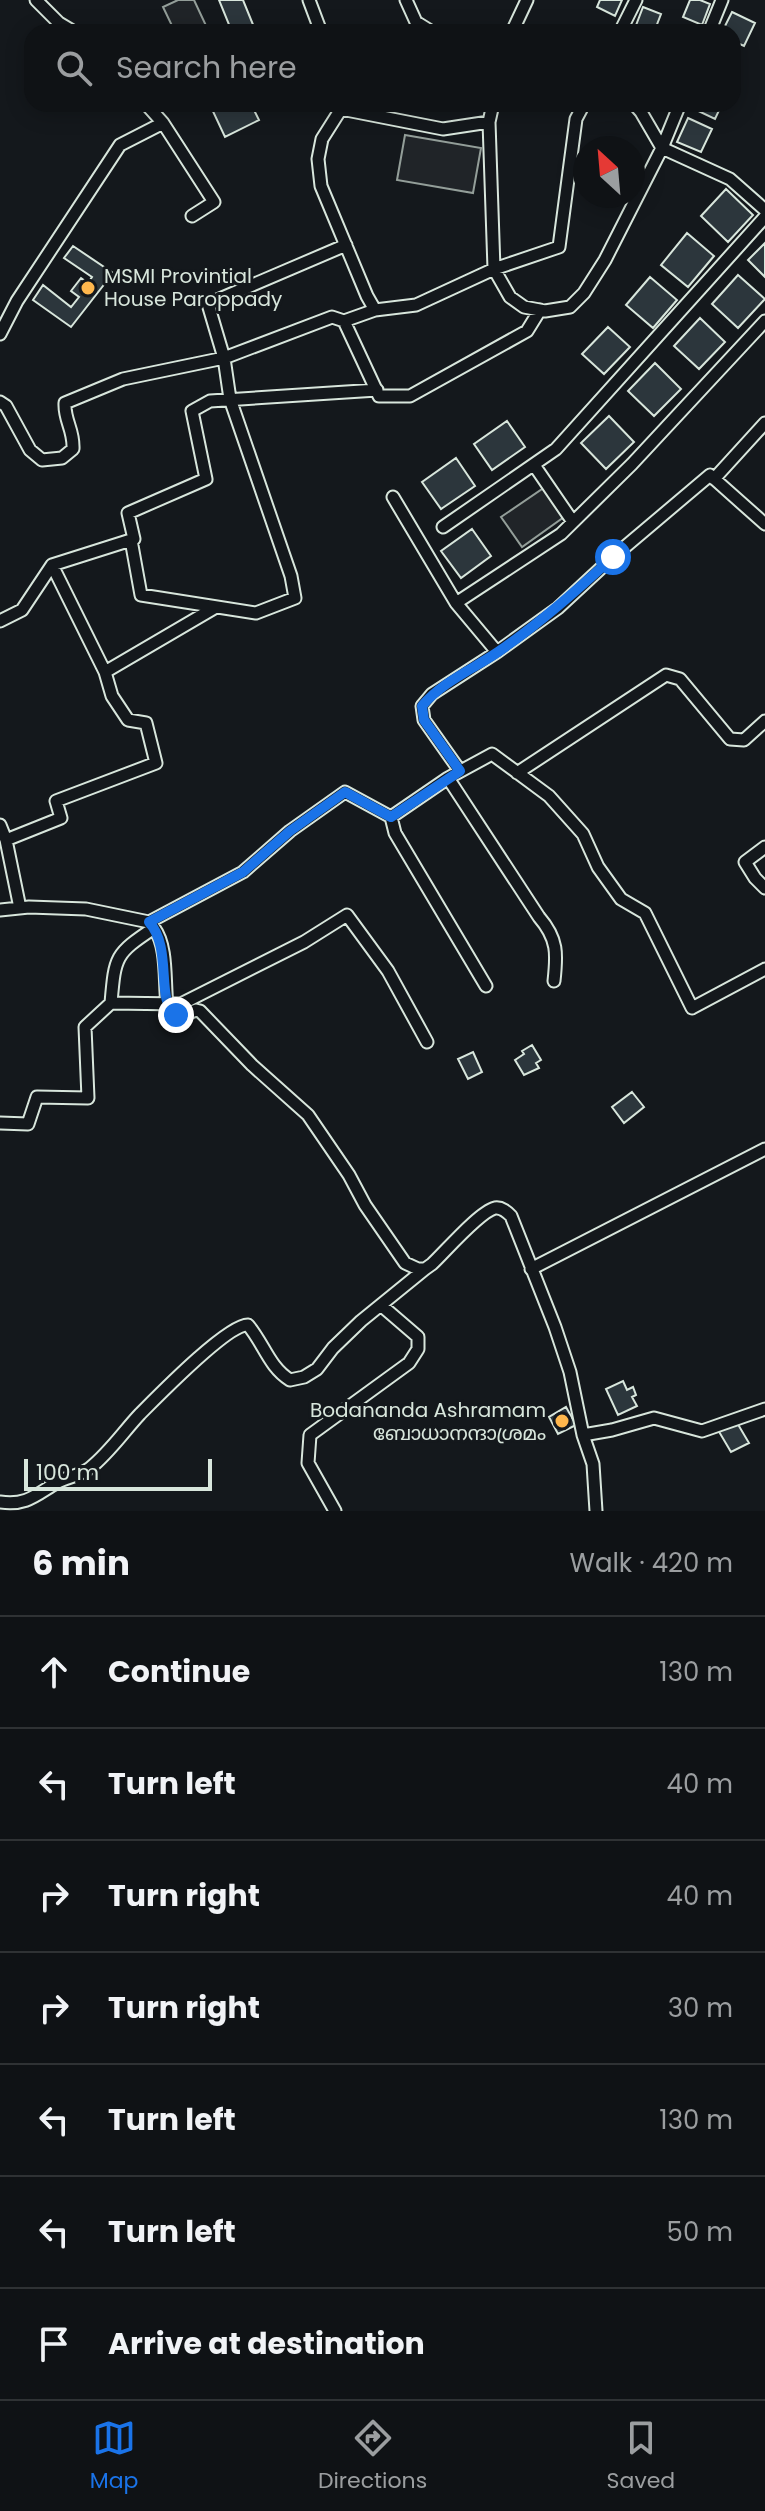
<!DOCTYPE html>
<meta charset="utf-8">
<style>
body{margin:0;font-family:Poppins,"Noto Sans Malayalam",sans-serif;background:#181b1e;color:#f1f3f6}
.compass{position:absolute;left:573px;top:136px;width:72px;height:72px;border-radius:50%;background:#0f1215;box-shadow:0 4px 20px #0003;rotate:334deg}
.scale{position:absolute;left:24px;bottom:20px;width:188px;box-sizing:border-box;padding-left:8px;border:4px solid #d8e6dc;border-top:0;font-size:22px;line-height:28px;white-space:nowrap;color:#d8e6dc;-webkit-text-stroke:6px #14181c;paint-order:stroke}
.stop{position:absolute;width:24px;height:24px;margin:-18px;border:6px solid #1a73e8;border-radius:50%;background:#fff}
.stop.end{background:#1a73e8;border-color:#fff;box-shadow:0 2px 8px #0008}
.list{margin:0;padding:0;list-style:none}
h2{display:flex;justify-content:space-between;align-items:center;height:104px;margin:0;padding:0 32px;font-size:34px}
h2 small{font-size:26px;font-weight:400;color:#9b9ea0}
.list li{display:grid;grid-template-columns:52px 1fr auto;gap:24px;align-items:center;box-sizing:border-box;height:112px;padding:0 32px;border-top:2px solid #2f3234}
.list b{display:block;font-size:30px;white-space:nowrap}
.list em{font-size:26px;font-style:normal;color:#9b9ea0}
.icon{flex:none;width:44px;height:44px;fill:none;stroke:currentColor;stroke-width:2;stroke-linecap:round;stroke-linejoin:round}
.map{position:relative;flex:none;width:765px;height:1511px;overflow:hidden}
.search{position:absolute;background:#0f1215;box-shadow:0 4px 20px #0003;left:24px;right:24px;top:24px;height:88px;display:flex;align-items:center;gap:20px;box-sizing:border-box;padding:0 28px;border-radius:24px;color:#9b9ea0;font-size:30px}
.sheet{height:888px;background:#0f1215}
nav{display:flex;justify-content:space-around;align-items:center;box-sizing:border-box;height:112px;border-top:2px solid #2f3234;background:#0f1215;font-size:22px;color:#9b9ea0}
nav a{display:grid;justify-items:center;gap:4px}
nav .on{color:#1a73e8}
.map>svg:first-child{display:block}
.green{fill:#202428;stroke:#939e99;stroke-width:2}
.building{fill:#2c363c;stroke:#d8e6dc;stroke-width:2}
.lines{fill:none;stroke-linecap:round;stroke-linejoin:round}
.street-casing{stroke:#d8e6dc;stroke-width:15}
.street{stroke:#14181c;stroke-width:11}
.route{stroke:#1a73e8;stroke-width:10}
.poi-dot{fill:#ffb74d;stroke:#14181c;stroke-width:3}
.labels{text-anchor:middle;stroke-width:6;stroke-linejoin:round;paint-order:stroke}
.poi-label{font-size:20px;fill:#d8e6dc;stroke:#14181c;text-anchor:start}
</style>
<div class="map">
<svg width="765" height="1511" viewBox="0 0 765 1511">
<rect width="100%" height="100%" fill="#14181c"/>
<path class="green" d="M178,0H194L209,32H175L163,7Z
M405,135L481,148L473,193L397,180Z
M551,483L571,512L522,547L501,517Z"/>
<path class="building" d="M219,0H243L256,32H232Z
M600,0H622L615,16L597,7Z
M690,0H700L710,4L702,25L683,17Z
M643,7L661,14L654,32H646L635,28Z
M732,12L755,23L744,46L733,41V32H722Z
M212,104H251L259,120L225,137L210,105Z
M694,104H722L715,119L692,108Z
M688,118L712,129L701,152L677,142Z
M726,189L753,215L728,242L701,216Z
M687,233L714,256L688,287L661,265Z
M765,243V277L748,260Z
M73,246L113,273L71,327L33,300L43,285L71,307L79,297L71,291L81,278L88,283L92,277L64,258Z
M738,275L765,299L738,328L712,304Z
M650,277L677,300L653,328L626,305Z
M700,318L725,342L699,369L674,346Z
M608,327L630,347L604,374L582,354Z
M655,363L681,389L654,416L628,391Z
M609,416L634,442L606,469L581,443Z
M507,421L525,447L492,470L474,444Z
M456,458L475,486L441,509L422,482Z
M472,529L491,556L461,578L441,551Z
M532,1045L541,1060L536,1063L539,1068L524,1075L515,1060L524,1054L522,1051Z
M473,1052L482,1072L468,1079L458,1059Z
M632,1092L644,1107L624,1123L612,1107Z
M623,1381L627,1390L633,1387L636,1395L632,1397L637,1406L618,1415L606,1389Z
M566,1407L576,1425L558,1434L549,1417Z
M736,1421L749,1443L731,1452L718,1430Z"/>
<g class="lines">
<g class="street-casing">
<path id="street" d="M36,0L59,23L74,32
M309,0L321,32
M406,0L416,22L432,32
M512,32L527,0
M620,32L636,0
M709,32L722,0
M146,104L163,123L214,202L192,216
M634,104L641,112L662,148
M489,122L494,269L559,247L576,119L584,104
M662,148L680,104
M346,245L208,304L224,358L332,317L344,321L379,396H410L527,331L540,310
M375,310L367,296L321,186L318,159L322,139L341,109L443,129L489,122L493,104
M344,321L375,310L416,305L494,269L510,297L524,307L545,311L570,307L584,293L605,260L662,148L730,179L765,210
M0,334L17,301L120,145L163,123
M0,402L6,406L30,450L42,460L62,458L73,449C74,429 64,421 65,403L123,379L224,358L230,399L291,576L295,598L256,613L141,595L131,540
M534,465L573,522
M714,479L765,423
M393,497L456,603
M443,527L556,449L765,217
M0,621L22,610L52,565
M497,652L456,603L561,534L632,464L765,321
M105,672L216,607
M460,771L424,720L422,706L432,694L497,652L558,608L613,557L710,475L765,524
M517,773L666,675L680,679L730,739L744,740L765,721
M448,778L539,917C558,939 557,954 554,981
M391,817L395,833L486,986
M0,825L6,840L20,908
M6,840L61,818L56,801L156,763L146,723L128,720L112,696L105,672L52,565L134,539L128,513L206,479L192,411L210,401L377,390
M765,847L745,862L755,878L765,888
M0,910L29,907L86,909L149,922L243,872L290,831L345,792L391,817L448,778L492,754L549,796L583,834L598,867L621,899L645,913L692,1008L765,969
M154,928C168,947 164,981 167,1004L169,1011L181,1016L196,1010L200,1011L252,1065L308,1115L349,1175L365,1205L405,1263L418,1269H425L432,1264C445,1252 479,1212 495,1208C502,1207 507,1212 511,1216L555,1327L570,1372L583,1435L612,1430L654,1418L702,1431L765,1409
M111,1003L181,1004L304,942L347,915L388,971L427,1042
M0,1123L28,1124L37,1097L88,1098L85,1027L111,1003C115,956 115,954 154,928L151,925
M531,1269L765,1149
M583,1435L593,1464L596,1511
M0,1502C26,1506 36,1495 56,1483C66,1477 80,1476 90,1468C109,1453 124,1431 140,1414C157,1397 228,1324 248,1325C264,1344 269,1367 290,1380L304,1377L317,1369L333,1348L361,1321L425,1269
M335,1511L308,1463L310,1435L409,1363L418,1349V1337L382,1306"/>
</g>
<use href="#street" class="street"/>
</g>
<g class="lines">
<path class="route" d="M176,1015C155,1001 173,948 149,922L243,872L290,831L345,792L391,817L460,771L424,720L422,706C442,682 473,669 498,652C540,623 576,591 613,557"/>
</g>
<g class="poi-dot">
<circle cx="88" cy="288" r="8"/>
<circle cx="562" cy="1421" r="8"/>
</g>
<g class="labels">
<g class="poi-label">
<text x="104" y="283">MSMI Provintial<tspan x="104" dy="23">House Paroppady</tspan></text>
<text x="546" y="1417" text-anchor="end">Bodananda Ashramam<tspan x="546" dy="23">ബോധാനന്ദാശ്രമം</tspan></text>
</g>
</g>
</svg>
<svg class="compass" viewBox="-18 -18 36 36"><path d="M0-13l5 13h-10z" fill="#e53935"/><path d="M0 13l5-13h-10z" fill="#9b9ea0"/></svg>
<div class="scale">100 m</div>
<div class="stop" style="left:613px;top:557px"></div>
<div class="stop end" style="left:176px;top:1015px"></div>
<div class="search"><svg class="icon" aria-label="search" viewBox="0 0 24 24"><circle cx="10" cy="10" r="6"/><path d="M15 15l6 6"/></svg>Search here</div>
</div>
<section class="sheet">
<h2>6 min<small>Walk · 420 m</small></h2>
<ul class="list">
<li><svg class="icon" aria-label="ahead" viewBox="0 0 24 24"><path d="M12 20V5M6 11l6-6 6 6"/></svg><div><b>Continue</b></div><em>130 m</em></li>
<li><svg class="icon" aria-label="left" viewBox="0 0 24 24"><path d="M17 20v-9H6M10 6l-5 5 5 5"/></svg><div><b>Turn left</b></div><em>40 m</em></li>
<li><svg class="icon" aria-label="right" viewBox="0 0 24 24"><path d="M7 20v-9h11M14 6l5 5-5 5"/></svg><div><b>Turn right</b></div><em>40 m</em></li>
<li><svg class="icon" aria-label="right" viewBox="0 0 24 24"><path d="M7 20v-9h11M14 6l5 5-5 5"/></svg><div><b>Turn right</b></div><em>30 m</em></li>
<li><svg class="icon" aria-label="left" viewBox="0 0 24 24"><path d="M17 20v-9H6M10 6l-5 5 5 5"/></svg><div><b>Turn left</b></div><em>130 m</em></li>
<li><svg class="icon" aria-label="left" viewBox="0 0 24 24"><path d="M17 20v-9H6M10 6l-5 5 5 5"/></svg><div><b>Turn left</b></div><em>50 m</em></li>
<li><svg class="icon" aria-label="arrive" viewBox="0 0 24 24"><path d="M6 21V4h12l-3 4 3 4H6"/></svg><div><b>Arrive at destination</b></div></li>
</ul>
</section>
<nav>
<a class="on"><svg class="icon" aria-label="map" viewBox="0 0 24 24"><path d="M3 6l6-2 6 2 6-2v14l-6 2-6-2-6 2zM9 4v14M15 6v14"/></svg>Map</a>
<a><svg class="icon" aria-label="directions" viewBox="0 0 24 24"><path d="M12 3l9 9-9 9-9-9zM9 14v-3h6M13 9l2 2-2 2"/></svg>Directions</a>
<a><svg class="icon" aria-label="saved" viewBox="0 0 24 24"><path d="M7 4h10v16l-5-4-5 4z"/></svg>Saved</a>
</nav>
